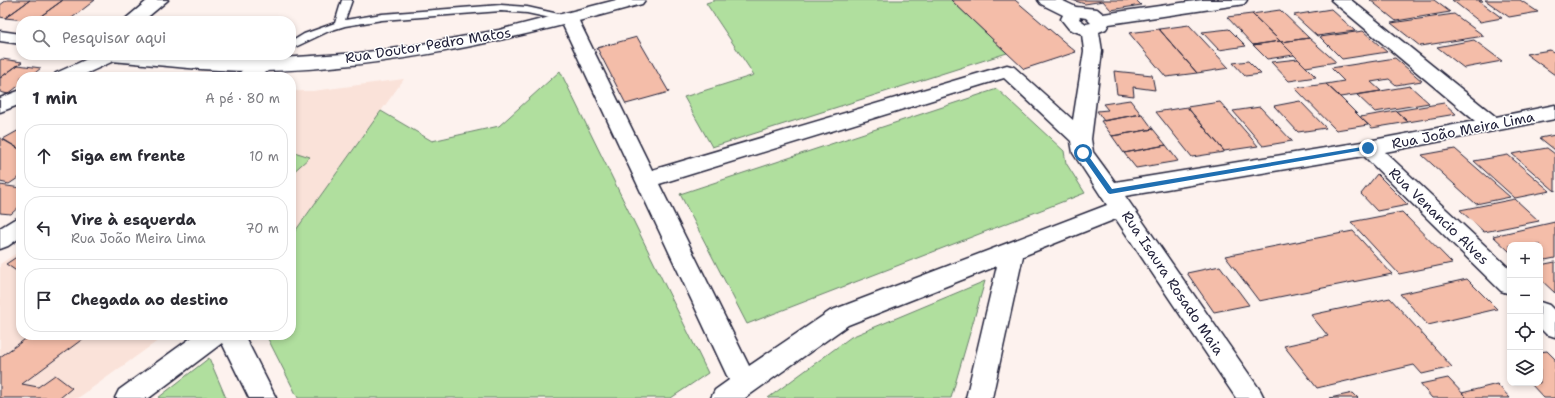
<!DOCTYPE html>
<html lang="pt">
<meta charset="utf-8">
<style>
body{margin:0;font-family:"Shantell Sans",sans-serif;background:#f7f7f7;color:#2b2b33}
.controls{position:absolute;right:12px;bottom:12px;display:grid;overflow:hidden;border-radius:8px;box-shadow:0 2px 6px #0003}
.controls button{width:36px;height:36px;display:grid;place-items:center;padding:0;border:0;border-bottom:1px solid #e1e1e2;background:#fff;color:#2b2b33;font:20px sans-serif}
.stop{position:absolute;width:12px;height:12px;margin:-9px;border:3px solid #1f6fb2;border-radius:50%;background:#fff}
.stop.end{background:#1f6fb2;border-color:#fff;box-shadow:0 1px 4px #0008}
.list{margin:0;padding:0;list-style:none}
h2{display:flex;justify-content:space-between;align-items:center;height:52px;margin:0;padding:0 16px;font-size:17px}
h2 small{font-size:13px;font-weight:400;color:#7c7c81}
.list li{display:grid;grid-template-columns:26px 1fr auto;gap:12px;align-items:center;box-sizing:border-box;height:64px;margin:0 8px 8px;padding:0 8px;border:1px solid #e1e1e2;border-radius:16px}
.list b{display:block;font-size:15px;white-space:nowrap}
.list p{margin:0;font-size:13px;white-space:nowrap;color:#7c7c81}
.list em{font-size:13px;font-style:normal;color:#7c7c81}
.icon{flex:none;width:22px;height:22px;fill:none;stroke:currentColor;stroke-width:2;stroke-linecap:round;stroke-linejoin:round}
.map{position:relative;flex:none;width:1555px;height:398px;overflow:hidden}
.search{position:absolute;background:#fff;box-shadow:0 2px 6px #0003;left:16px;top:16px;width:280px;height:44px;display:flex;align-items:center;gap:10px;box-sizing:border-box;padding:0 14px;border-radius:16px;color:#7c7c81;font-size:15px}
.panel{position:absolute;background:#fff;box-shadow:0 2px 6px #0003;left:16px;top:72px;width:280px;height:268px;border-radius:16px}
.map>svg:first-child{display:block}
.built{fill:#fae2d9}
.green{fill:#b0df9e;stroke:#69806c}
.building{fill:#f4bda9;stroke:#22223b}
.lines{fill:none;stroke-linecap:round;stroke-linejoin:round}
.lane-casing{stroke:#22223b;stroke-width:3}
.street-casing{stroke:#22223b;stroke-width:3}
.secondary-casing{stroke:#22223b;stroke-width:3}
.lane{fill:#fff;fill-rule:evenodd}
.street{fill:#fff;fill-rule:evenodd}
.secondary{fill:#fff;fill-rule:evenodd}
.route{fill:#1f6fb2}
.labels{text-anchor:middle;stroke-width:3;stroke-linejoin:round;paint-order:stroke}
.street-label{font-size:14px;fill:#22223b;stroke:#fff}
</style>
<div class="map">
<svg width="1555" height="398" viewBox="0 0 1555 398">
<rect width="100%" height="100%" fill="#fdf2ee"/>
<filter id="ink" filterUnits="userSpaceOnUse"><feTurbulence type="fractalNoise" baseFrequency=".025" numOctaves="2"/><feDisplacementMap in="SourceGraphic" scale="8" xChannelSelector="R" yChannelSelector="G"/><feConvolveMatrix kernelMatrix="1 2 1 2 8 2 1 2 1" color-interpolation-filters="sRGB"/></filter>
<g filter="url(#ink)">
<path class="built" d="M404,79L381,111L291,237V91H313Z
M21,250V335H166L78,398H0V264Z"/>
<path class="green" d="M716,0H951L1007,53L712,147L684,97L754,75L706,3Z
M560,71L708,373L671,398H298L266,335H291V237L381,111L432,141L499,126Z
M997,89L1064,151L1066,163L1085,193L747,324L680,194Z
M291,151L310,157L291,174Z
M985,281L951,398H768L851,337Z
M209,358L226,398H158Z"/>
<path class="building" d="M7,0H30L5,18L0,17V5Z
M30,0H63L34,21L5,18Z
M63,0H95L68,21H34Z
M951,0H1015L1076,52L1024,69Z
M1072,0H1102L1103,1L1085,4Z
M1102,0H1136L1141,5L1111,10Z
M1370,0H1434L1450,12L1396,21Z
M1452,0H1481L1483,1H1479L1502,18L1480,22Z
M1485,0H1520L1538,12L1509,17Z
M1331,9L1355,31L1317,36L1294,15Z
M1280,10L1309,38L1281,42L1252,14Z
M1252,14L1280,41L1253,45L1227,17Z
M1454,14L1484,36L1420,46L1391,23Z
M1189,25L1229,68L1197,73L1159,29Z
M1159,29L1197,73L1166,77L1129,33Z
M1229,29L1246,46L1219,50L1202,32Z
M1363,31L1387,52L1342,59L1320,37Z
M637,37L669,92L626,104L597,48Z
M1309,38L1336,62L1306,67L1281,42Z
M1474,40L1502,61L1464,68L1437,47Z
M1280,41L1294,55L1267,59L1253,45Z
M1550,50L1555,53V75L1526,54Z
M1395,58L1422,81L1396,85L1389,79L1371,82L1381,91L1340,97L1326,84L1344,81L1331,68Z
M2,59L22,62L0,78V60Z
M1298,59L1316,77L1289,81L1271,62Z
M1248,61L1261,74L1245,76L1233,63Z
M18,65L41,68L30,77H21V84L8,94L0,92V78Z
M1114,71L1152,75L1155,90L1133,87L1134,96L1117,94Z
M1326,84L1340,97L1368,125L1336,130L1295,88Z
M1410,86L1429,103L1375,112L1357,95Z
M1130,100L1141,114L1104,121L1097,111L1108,110L1103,104Z
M1300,101L1326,128L1298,132L1274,106Z
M1220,102L1258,146L1224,151L1187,107Z
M1444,103L1456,114L1408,122L1396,111Z
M1187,107L1224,151V152L1192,157L1156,112Z
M1260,107L1292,141L1263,146L1233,111Z
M1396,111L1408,122L1372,128L1360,117Z
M1142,114L1153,129L1112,136L1101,121Z
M21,129V150L3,139Z
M1153,129L1166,145L1124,153L1112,136Z
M1555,135V150L1540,138Z
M0,138L21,150V176L9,184L0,182Z
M1166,145L1178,161L1136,168L1124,153Z
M1547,148L1555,154V191L1512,154Z
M1455,149L1510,197L1476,204L1422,155Z
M1508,155L1550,191L1515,198L1474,161Z
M1377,174L1408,205L1377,211L1361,194Z
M0,185L21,188V205L11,214L0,213Z
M1515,199L1539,221L1484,232L1460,210Z
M1402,212L1452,263L1399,274L1351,222Z
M1555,222V258L1540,261V245H1510V252L1493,236Z
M1353,231L1392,274L1259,301L1225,256Z
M21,254V274L6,264Z
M1555,262V293L1540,279V265Z
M1220,266L1249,305L1214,312L1187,273Z
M1467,279L1497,309L1428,325L1400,294Z
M1390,298L1452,367L1422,374L1414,365L1317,388L1284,346L1328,336L1311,315Z
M31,335H88L22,384L38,387L55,375L72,388L60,398H0V357Z
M1547,351L1555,359V398H1544L1530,383H1540V352Z
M1448,378L1467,398H1432L1420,384Z
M1497,384L1510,398H1467L1462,393Z
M1353,393L1358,398H1330Z"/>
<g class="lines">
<g class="lane-casing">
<path id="lane" d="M342,0H352L345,20L382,14L501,5L527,7L572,17L574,19L569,22L527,13L501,11L382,20L345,26L329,31L291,49V42L304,34L335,23Z
M272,55H284L268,67H260L259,65Z"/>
</g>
<g class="street-casing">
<path id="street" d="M148,0H168L143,21H123Z
M1038,0H1061L1076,7L1097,9L1103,14L1202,0H1247L1244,4L1238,5L1109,24L1106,29L1099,32L1102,51L1091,139L1093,152L1115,182L1368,141L1475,121L1331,0H1351L1496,117L1555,105V119L1385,152L1510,269V294L1501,291L1364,156L1125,196L1260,390L1264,398H1236L1116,219L1023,256L992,398H966L997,266L848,325L745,398H711L715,390L729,380L560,19L563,15L569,14L575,15L578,19L652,170L1007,65L1014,67L1073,120L1084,51L1082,34L1069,29L1061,19L1063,15L1041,4ZM1080,17L1086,18L1091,23L1086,24L1079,19ZM1004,78L1071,141L1073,153L1107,205L830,311L749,366L659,184Z
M96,55H120L118,59L79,77H53L56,73Z
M264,59L271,61L273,65C264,79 251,77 236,77C242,69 254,62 264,59Z
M21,90V104L0,112V98Z
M21,217V237L8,246L0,249V228L13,220Z
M1540,302L1549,305L1555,311V337L1546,334L1540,328Z
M195,335H244L276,398H249L222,343L149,398H115L119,390Z"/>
</g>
<g class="secondary-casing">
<path id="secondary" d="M616,0H645L642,4C519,38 394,68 265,71C213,72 162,65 111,61L104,59L102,55H176L265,59L359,53L406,47L499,30Z
M0,31L21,34V44L0,41Z"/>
</g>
<use href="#lane" class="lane"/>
<use href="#street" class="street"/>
<use href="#secondary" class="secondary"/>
</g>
</g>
<path class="route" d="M1368,146H1370V149L1110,194L1108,193L1080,153L1085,151L1112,189Z"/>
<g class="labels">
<g class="street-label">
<text transform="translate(428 45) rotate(-9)" y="5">Rua Doutor Pedro Matos</text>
<text transform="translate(1463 130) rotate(-11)" y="5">Rua João Meira Lima</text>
<text transform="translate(1439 216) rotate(44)" y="5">Rua Venancio Alves</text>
<text transform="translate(1173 283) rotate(56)" y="5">Rua Isaura Rosado Maia</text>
</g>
</g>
</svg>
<div class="controls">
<button>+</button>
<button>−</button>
<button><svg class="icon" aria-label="locate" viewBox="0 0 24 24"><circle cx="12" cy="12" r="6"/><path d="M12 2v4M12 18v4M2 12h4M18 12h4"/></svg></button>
<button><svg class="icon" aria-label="layers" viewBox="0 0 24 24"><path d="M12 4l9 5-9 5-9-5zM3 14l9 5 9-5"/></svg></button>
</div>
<div class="stop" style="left:1083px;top:153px"></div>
<div class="stop end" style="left:1368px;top:148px"></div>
<div class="search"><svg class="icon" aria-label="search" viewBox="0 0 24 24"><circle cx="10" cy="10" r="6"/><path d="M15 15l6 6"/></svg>Pesquisar aqui</div>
<section class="panel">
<h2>1 min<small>A pé · 80 m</small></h2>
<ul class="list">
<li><svg class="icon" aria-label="ahead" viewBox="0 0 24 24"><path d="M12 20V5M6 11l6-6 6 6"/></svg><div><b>Siga em frente</b></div><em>10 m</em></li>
<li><svg class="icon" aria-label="left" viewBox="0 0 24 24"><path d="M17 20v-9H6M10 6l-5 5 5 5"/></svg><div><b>Vire à esquerda</b><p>Rua João Meira Lima</p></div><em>70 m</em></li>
<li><svg class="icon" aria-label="arrive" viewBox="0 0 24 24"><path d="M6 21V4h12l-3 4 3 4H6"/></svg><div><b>Chegada ao destino</b></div></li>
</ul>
</section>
</div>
